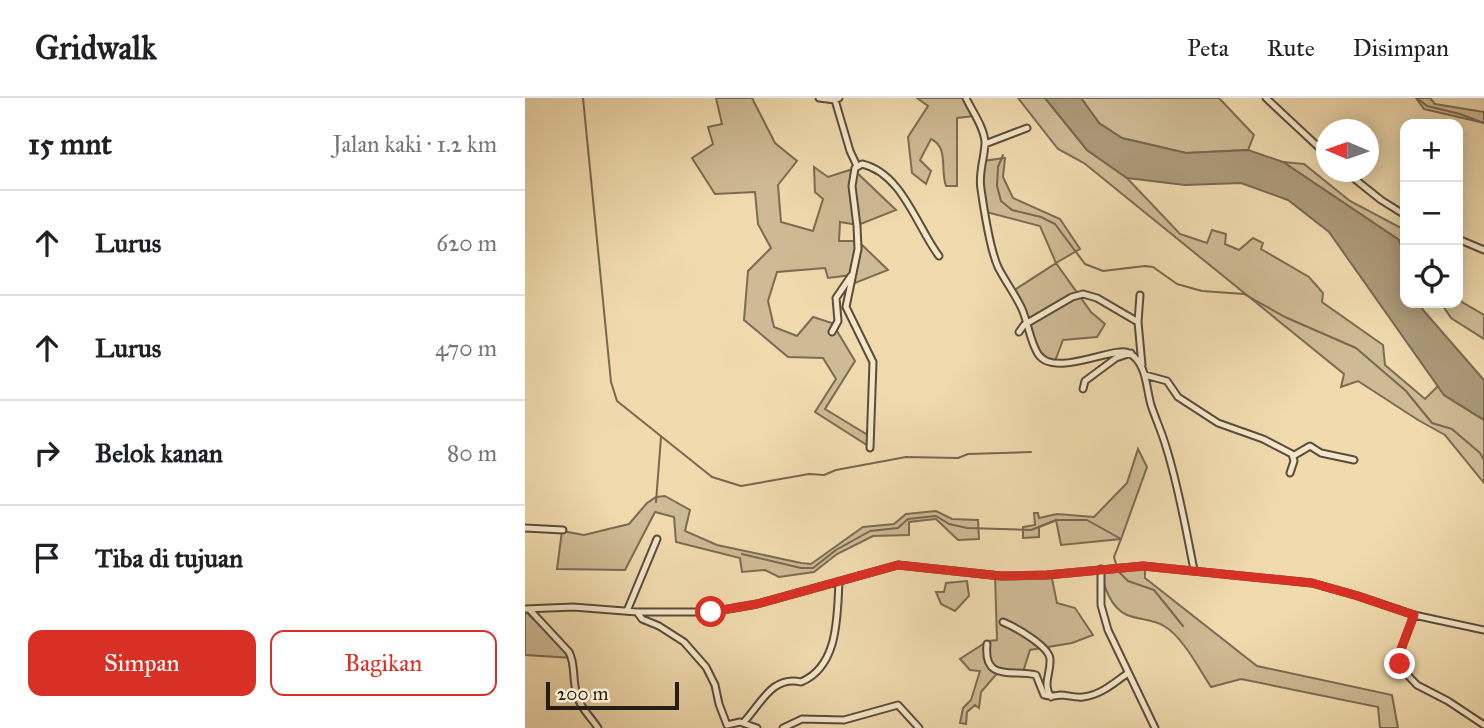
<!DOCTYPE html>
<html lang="id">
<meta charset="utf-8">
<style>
body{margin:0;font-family:"IM FELL Great Primer",serif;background:#f2f2f2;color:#202124}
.controls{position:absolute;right:21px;top:21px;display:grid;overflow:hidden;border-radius:14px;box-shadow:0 4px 18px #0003}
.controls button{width:63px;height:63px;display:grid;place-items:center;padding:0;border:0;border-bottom:2px solid #e0e0e0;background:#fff;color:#202124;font:35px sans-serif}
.compass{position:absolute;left:791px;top:21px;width:63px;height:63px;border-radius:50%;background:#fff;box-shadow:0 4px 18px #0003;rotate:272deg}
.scale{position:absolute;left:21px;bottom:18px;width:133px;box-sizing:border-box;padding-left:7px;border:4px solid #271e13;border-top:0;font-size:19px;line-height:24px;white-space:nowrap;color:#271e13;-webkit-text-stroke:5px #f5e7ca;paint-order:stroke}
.stop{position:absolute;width:21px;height:21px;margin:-16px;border:5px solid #d93025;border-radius:50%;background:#fff}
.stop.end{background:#d93025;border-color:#fff;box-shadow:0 2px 7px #0008}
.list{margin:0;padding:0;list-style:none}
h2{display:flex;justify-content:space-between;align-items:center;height:91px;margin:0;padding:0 28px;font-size:30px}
h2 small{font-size:23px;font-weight:400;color:#757577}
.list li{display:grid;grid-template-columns:46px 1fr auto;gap:21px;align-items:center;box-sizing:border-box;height:105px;padding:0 28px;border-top:2px solid #e0e0e0}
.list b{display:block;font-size:26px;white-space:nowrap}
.list em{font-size:23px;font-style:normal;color:#757577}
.actions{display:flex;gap:14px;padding:21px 28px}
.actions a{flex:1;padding:16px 0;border:2px solid #d93025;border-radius:14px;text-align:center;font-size:24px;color:#d93025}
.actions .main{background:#d93025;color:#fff}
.icon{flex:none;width:38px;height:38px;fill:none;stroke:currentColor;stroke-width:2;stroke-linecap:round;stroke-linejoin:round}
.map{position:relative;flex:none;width:959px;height:630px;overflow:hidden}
header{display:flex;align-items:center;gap:42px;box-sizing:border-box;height:98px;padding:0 35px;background:#fff;border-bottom:2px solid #e0e0e0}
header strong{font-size:33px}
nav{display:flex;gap:38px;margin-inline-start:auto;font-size:24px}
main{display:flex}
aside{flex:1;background:#fff}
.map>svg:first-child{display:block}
.green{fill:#ceba94;stroke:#7a6c54;stroke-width:2}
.water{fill:#ac9a79;stroke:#776850;stroke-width:2}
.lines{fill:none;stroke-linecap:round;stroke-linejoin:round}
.stream{stroke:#776850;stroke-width:2}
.minor-casing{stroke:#594d3a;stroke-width:9}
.minor{stroke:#f5e7ca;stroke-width:5}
.route{stroke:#d93025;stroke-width:9}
</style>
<header>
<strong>Gridwalk</strong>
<nav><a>Peta</a><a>Rute</a><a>Disimpan</a></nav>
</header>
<main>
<aside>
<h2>15 mnt<small>Jalan kaki · 1.2 km</small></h2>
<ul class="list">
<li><svg class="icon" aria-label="ahead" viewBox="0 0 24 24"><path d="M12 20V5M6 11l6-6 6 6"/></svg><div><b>Lurus</b></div><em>620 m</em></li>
<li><svg class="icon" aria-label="ahead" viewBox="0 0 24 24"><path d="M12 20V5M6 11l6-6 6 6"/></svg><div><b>Lurus</b></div><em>470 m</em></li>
<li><svg class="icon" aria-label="right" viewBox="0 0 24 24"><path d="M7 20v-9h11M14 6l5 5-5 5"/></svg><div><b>Belok kanan</b></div><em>80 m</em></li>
<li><svg class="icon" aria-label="arrive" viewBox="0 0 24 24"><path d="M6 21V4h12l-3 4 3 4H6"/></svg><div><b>Tiba di tujuan</b></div></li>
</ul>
<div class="actions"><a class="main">Simpan</a><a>Bagikan</a></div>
</aside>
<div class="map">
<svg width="959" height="630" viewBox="0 0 959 630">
<rect width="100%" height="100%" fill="#f0daae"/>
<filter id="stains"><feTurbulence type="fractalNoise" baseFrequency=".00286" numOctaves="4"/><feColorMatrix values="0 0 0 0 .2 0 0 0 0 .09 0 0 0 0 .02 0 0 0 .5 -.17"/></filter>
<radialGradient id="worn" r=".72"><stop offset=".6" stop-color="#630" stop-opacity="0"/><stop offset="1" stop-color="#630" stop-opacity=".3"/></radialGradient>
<path class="green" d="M191,0H227L250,45L272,63L253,87L256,124L288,133L298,101L290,94L289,69L303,79L328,71L371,112L333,127L315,124L314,143H333L363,172L325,187L327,177L303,180L300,170L252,174L243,203L249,229L272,238L288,219L307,225L309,228L330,263L300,311L346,339L345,349L290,314L311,281L298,260L263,259L219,222L223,173L246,150L233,126L230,94L190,96L167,60L188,46L183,29L197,26Z
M392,0H442L450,18L432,20V88H421C415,73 424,49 406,41L395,62L406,73L401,86L387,75L383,39L403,8Z
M493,0H520L562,52L602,80L655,136L682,145L687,132L701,136L700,146L714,152L728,140L738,145L736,151L784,179L798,195L797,204L858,247L860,267L900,301L913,288L919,297L959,322V385L920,337L893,322L833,283L816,289L819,276L559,65L533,51Z
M556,0H694L729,37L723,52L661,55L597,40L574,25Z
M891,0H905L910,6L959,14V25L899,11Z
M480,60L478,79L488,100L535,121L555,151L531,165L566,214L580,226L572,239L538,242L530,263C509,261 496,211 488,193L531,165L515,128L461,114L457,89L458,63Z
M758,64L779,66L825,103L880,132V151L874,142Z
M933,198L937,204L959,217V241L926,220L916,205H933Z
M613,351L622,369L596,441L536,447L531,422L514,429V439L498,440V429L510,427L509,415H513L514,420L532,416L569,419L602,385Z
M140,398L165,412L160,433L192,447L276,465L286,466L338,429L369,426L381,416L411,413L427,421L453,422L454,441L433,442L411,421L384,424V437L348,438L312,456L289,474L254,479L240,472L217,474L215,460L151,444L149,419L130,414L100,472L32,471L37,433L59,437L104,426L122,405L131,399Z
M620,467V480L732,568L867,597L873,630H855L853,609L716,581L686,589C674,571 658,539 639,528C629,521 614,522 602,517C586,510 577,487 577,470Z
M470,476H526L532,505L550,510L568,537L547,545L505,552L498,574L475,572L456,594L454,610L450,607L442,614L441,626L435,625L438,610L446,602L455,573L445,572L435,561L463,543L472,542Z
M442,483L444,498L430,513L416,506L411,494H419L421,485Z
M0,513L49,560L0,557Z"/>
<path class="water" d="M520,0H556L574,25L597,40L661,55L723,52L758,64L874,142L880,160V205H895L898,212L959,282V322L919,297L804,134L763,102L716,85L660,87L602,80L562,52Z"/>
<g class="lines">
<path class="stream" d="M58,0L86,284L92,303L187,379L216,388L284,376L299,377L311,372L381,359L433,360L443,356L506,354
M892,0L902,8L935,16L959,25
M478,57L473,69L472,88L476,103L487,112L516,119L530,126L560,166L578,173L620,168L628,169L652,186L677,193L719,196L760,219L831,250L881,293L907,325L927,331L955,355L959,362
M131,404L136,339
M217,456L276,470H288L311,452L345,433L373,430L383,421L411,418L424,426L442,430L506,432L532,422H562L596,441L589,459L593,473L603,483L629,492L658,528"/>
<g class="minor-casing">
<path id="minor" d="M294,0L310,2L314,0
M441,0C447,13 459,29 460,44C460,59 453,75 456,91C459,112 465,151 473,169C480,183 490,196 497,211C503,225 505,243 513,256C529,281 591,247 604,255C622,265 621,290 626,307C631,322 638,337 642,352C654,391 661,432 669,472
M741,0L802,57
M310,2L325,53L332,68
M460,46L502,30
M821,74L856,102L880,117
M933,141L959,152
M615,197L613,224L617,267
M307,234L313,223L311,200L326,178
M494,234L499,227L547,199L558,196L572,200L613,224
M620,277L642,283L653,299L693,325L738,341L767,356L769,363L765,375
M558,291L560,283L591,260L606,255
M345,350L348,264L321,209L333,151L332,128L327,88L330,70L337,66C377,75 392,129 414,158
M768,358L785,348L796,355L829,362
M0,430L38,432
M576,471V507L583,532L630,630
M0,511L48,509L112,514H186L232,506L373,467L476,478L522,477L618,468L787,485L833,498L889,517L959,532
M4,511L44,554C51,567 47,583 52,597C55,610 66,619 73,630
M102,513L132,441
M112,514L117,521L134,528L159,544L181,569L190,587L194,606L202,627L215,624L232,630
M889,517L874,557L877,571L892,587L923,603L959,627
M478,524C490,529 524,548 525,561C526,576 517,586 526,599
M462,546C458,585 488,571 511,577L519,597C525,599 528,598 535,597C543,597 550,600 558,599C576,597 589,585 603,575
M218,625C236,606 247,577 276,584C314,568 312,518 314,484
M258,630L277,621L319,622L373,607L394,630"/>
</g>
<use href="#minor" class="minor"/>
</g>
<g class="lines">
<path class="route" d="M186,514L232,506L373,467L476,478L522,477L618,468L787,485L833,498L889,517L874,556L875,566"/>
</g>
<rect width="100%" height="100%" filter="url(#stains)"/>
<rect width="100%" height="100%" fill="url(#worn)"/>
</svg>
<div class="controls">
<button>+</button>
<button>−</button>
<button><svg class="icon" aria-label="locate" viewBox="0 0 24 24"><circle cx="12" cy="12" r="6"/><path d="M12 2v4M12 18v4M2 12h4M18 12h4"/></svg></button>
</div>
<svg class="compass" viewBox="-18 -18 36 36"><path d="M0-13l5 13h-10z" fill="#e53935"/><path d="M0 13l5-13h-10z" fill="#757577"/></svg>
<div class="scale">200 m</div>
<div class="stop" style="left:186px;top:514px"></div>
<div class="stop end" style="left:875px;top:566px"></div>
</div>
</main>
